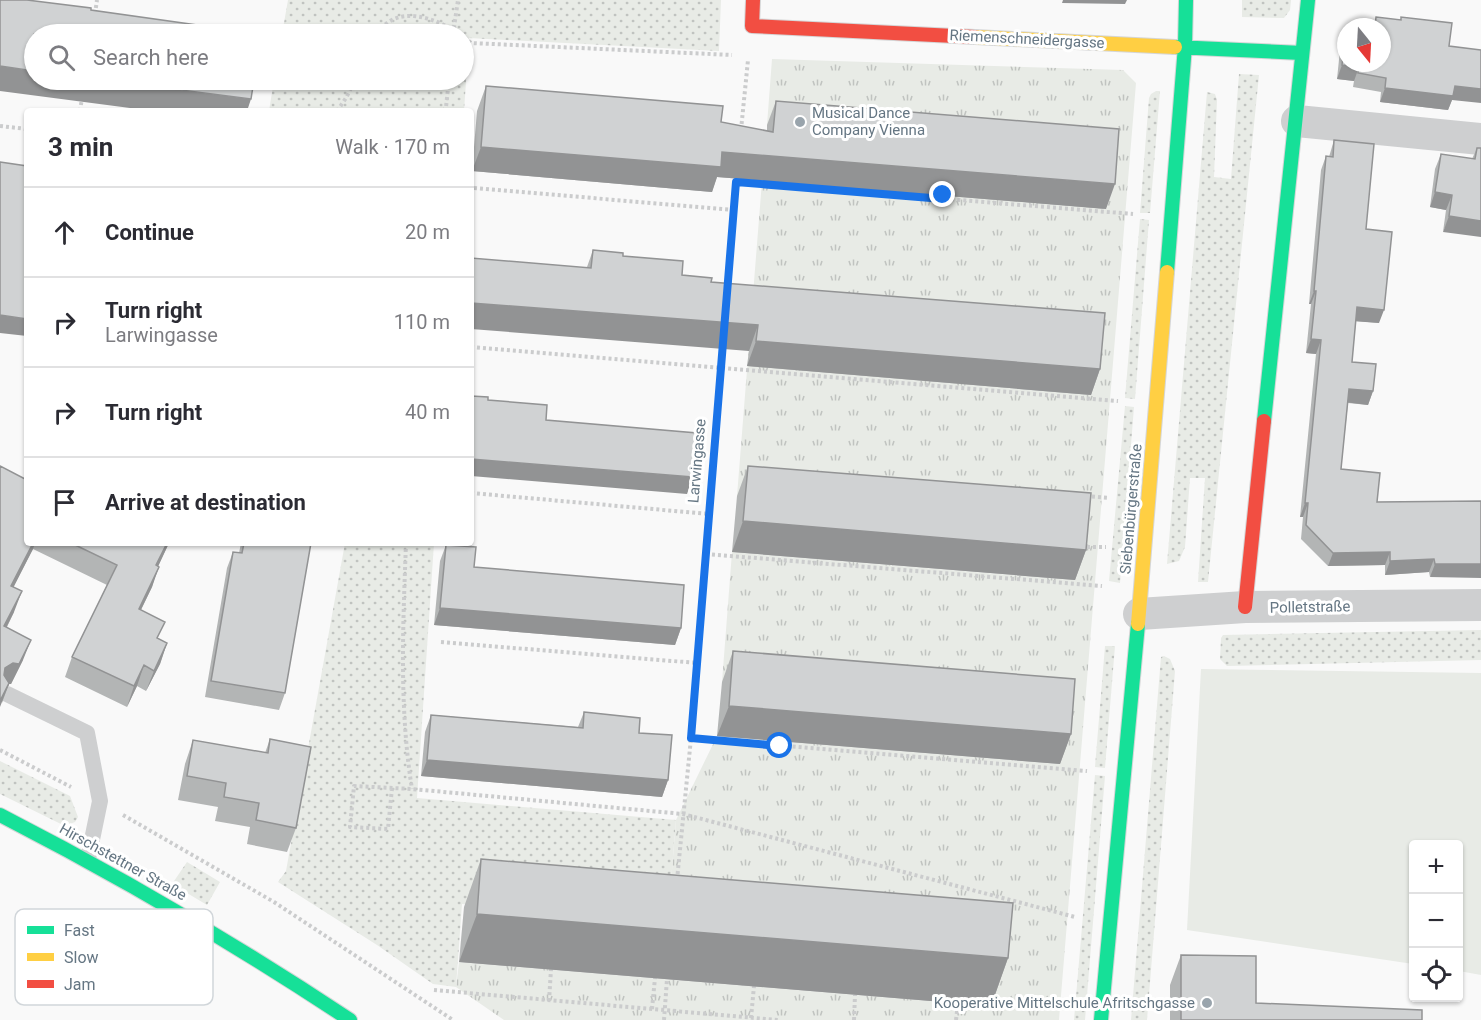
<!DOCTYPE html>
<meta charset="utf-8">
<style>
body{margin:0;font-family:Roboto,sans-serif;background:#f7f7f7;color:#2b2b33}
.controls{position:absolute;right:18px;bottom:18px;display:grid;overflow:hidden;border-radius:6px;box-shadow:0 2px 4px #0004}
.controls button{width:54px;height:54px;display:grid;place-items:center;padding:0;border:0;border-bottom:2px solid #e1e1e2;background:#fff;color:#2b2b33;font:30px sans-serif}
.compass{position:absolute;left:1337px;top:18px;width:54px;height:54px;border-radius:50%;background:#fff;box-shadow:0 2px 4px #0004;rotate:162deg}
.stop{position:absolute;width:18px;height:18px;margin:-14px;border:4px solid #1a73e8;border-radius:50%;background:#fff}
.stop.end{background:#1a73e8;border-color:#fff;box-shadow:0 2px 6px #0008}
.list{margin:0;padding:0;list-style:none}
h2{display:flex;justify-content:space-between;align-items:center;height:78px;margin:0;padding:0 24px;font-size:26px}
h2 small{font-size:20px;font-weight:400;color:#7c7c81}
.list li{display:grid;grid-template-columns:39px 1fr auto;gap:18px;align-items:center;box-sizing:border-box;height:90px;padding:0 24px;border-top:2px solid #e1e1e2}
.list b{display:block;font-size:22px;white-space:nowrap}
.list p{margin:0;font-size:20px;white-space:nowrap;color:#7c7c81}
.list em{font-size:20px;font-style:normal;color:#7c7c81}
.icon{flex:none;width:33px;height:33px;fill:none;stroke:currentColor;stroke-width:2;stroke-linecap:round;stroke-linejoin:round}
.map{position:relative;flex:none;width:1481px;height:1020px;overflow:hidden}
.search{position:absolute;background:#fff;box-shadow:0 2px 4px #0004;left:24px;top:24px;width:450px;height:66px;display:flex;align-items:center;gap:15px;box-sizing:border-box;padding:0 21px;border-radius:33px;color:#7c7c81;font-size:22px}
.panel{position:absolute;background:#fff;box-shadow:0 2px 4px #0004;left:24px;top:108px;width:450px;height:438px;border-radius:6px}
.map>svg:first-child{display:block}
.grass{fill:url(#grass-dots)}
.park{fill:url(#park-tufts)}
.pitch{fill:#e8ebe6}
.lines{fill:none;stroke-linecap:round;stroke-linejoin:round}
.fast-casing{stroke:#d5d6d7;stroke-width:16}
.slow-casing{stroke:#d5d6d7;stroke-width:16}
.jam-casing{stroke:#d5d6d7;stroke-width:16}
.path{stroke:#cbcccd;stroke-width:4;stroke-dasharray:3 3;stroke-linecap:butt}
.lane{stroke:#cecfd0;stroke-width:16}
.street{stroke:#cecfd0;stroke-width:32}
.fast{stroke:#16e098;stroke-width:14}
.slow{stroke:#ffcf43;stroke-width:14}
.jam{stroke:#f24e42;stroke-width:14}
.wall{fill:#b3b5b5}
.shaded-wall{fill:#929394}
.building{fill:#d0d2d3;stroke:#929394;stroke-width:1.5}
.route{stroke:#1a73e8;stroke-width:8}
.poi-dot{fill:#99a4ac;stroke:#fff;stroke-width:2}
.labels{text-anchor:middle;stroke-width:6;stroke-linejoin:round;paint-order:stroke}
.street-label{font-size:15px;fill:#657683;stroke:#fff}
.poi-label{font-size:15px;fill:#657683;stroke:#fff;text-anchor:start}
.key{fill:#fff;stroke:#d1d6da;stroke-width:1.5}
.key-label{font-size:16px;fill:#657683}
</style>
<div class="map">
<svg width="1481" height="1020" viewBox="0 0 1481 1020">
<defs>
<pattern id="grass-dots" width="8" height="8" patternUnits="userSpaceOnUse" patternTransform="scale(1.5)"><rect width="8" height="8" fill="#e8ebe6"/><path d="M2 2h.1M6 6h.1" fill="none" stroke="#c0c3c0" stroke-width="1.8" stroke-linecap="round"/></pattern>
<pattern id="park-tufts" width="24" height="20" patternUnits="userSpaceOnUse" patternTransform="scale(1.5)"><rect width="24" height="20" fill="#e8ebe6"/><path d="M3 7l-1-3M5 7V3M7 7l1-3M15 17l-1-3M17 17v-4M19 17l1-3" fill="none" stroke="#c0c3c0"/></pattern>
</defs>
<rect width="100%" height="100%" fill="#f9f9f9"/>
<path class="grass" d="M288,0H721L719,51L469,38L464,111H269L274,80H464V34H282Z
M1242,0H1291L1290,10L1284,18L1242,17Z
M1239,74L1259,75L1208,582H1198L1205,478H1190L1185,547L1179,561L1167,564L1207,92L1215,94L1217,100L1214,177L1231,179Z
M1156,91H1160L1150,213H1140L1149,98L1151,94Z
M1140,219L1149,220L1135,399L1125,398Z
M1125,406L1134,407L1120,583L1109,581Z
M345,543H434L417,798L676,820L668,918L462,904L456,987L433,984L377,945L278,882L286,871Z
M1481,630V660L1227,666L1220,659L1221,638L1223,635Z
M1105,646H1115L1105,768L1095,767Z
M1164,656L1170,659L1175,671L1147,1020H1131L1161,657Z
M0,761L70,796L78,817L75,822L65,826L0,794Z
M1095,775L1105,776L1085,1020H1074Z
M187,862L220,882L207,905L172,884Z"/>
<path class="park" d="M772,59L1123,70L1136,83L1059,1020H504L456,987L459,962L990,1006L668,918L676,820L717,736L1060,764L722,682L732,552L1074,580L1079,524L737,496L762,181L1110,153L767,125Z"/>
<path class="pitch" d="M1201,669L1481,673V975L1459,971L1458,844H1414L1413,964L1187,930Z"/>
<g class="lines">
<g class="fast-casing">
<path id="fast" d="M1175,47L1302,53
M1167,272L1185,46L1186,0
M1264,421L1308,0
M0,815C121,877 237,945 350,1020
M1101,1020L1138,624"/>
</g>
<g class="slow-casing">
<path id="slow" d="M975,37L1175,47
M1138,624L1167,272"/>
</g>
<g class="jam-casing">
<path id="jam" d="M753,0L752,26L975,37
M1245,607L1264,421"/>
</g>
<path class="path" d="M95,14L97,0
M378,34C395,3 436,18 460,34
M453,34L458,0
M464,37L471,43L732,55
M80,111L82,98
M337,111L346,98L355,80
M443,111L446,107L449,80
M0,126L27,129
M741,130L748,60
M736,182L1133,214
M474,188L734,210
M727,289L737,173
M471,347L1118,401
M471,493L709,514
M1086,496L1109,498
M406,543C403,625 399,708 412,789
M1081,547H1106
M706,554L1102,586
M441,642L697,663
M691,738L1087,771
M0,750L71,787
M392,788L388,829L350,827L354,786L412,789L683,814L1075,917
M123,815L274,902L453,1020
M677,880L691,738L723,344
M434,990L778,1020
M549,1001L551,969
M652,1009L655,978
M751,1018L754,986
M664,1020L667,979
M854,1020L855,995
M956,1020L958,1003"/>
<path class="lane" d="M7,694L87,733L100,801L88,859"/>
<path class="street" d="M1297,121L1481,139
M1139,614L1245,607L1481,605"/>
<use href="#fast" class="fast"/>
<use href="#slow" class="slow"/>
<use href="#jam" class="jam"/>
</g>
<path class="wall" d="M1376,17L1449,46L1452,100L1448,110L1380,102L1381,92L1353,87L1354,81L1337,79L1341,40L1346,27V63L1382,27H1373Z
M486,86L721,122L767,131V125L776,101L1106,209L717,177L712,192L472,171L477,111Z
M1334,140L1366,229L1379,323L1356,321L1352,362L1373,391L1368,405L1348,403L1341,469L1377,502L1481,501L1430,577L1429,572L1385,575V565L1328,566L1301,539L1303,517H1300L1316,354L1306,353L1311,304H1309L1321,170L1326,156L1329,157Z
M1477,148H1481L1443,232L1446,210L1430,207L1435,169L1441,154L1472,159Z
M593,250L623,256L682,275L1100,369L1091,395L747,366L749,351L587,267Z
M0,466L27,543H169L158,566L152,587L141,610L159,639L167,643L160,664L146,691L137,686L127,707L65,677L72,657L107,585L33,549L13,587L14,612L7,627L23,660L11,684H9L2,703Z
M748,466L1086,550L1075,580L732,552L737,496Z
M241,543H311L285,693L279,710L205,697L227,568L233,552L239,553Z
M446,545L474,567L681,628L675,645L434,625L440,561Z
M733,651L1071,734L1060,764L717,736L722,682Z
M584,712L639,733L668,780L662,797L421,776L425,732L431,715L578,727Z
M270,739L296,828L287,852L247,844L250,827L215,821L218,807L178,800L185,764L193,740L265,753Z
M481,859L1008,958L991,1006L459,962L464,907Z
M1181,955L1256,1003L1422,1020H1170V985Z"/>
<path class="shaded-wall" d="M1063,0H1127L1125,4L1062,3Z
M1342,65L1359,67L1354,81L1337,79Z
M0,66L34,71V80H103L251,99L247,111H153L0,91Z
M1455,86L1481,89V103L1452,100L1448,110L1380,102L1385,88Z
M481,147L722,152L1115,184L1106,209L717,177L712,192L472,171Z
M1435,192L1452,195L1446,210L1430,207Z
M1449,216L1481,221V237L1443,232Z
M1314,291H1316L1311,304H1309Z
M471,303L758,325L749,351L471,329Z
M1357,307L1384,310L1379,323L1352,321Z
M0,315L27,319V336L0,333Z
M1311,339L1321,340L1316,354L1306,353Z
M756,341L1100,369L1091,395L747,366Z
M1349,389L1373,391L1368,405L1344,402Z
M471,459L693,477L687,494L471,476Z
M1305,503H1308L1303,517H1300Z
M743,521L1086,550L1075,580L732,552Z
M33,543H35L33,549L4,606L11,586Z
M167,543H169L149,586L156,565Z
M1390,552L1385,565L1328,566L1333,553Z
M1434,559L1429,572L1385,575L1390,561Z
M1435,564H1481V578L1430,577Z
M159,567L152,587L131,630L139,609Z
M22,591L14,612L0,640L4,626Z
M440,608L681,628L675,645L434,625Z
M31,640L23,660L11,684H9L0,707V687L5,668Z
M167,643L160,664L146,691L154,671Z
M144,665L137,686L127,707L134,686Z
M729,706L1071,734L1060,764L717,736Z
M427,760L668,780L662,797L421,776Z
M477,914L1008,958L991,1006L459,962Z"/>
<path class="building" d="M0,0H27L91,8V10L262,34H34V71L0,66Z
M1376,17L1401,20V17L1452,23L1449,46L1481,50V89L1455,86L1453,96L1385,88L1386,78L1358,73L1359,67L1342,65L1346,30V63H1382V27H1375Z
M103,80H254L251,99Z
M486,86L723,106L721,122L773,132L776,101L1119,129L1115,184L722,152L721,167L481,147Z
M1334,140L1374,144L1366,229L1392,232L1384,310L1357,307L1352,362L1376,364L1373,391L1349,389L1341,469L1380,473L1377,502L1481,501V564H1435L1434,559L1390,561V552L1333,553L1306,525L1308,503H1305L1321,340L1311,339L1316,291H1314L1326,156L1333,157Z
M1477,148H1481V221L1449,216L1452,195L1435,192L1441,154L1475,159Z
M0,162L27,166V319L0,315Z
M593,250L623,253V256L683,261L682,275L712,278L711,282L1105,313L1100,369L756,341L758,325L471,303V258L591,268Z
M471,396L488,397V400L547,405L546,420L697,433L693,477L471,459Z
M0,466L27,480V543H33L11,586L22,591L4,626L31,640L19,664L13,663L5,668L4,675L9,683L0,701Z
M748,466L1091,493L1086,550L743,521Z
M71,543H167L156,565L159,567L139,609L165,622L157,638L167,643L154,671L144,665L134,686L72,657L117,565Z
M244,543H311L285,693L211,681L233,552L242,553Z
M446,545L476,547L474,567L684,585L681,628L440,608Z
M733,651L1075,679L1071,734L729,706Z
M584,712L640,718L639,733L672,735L668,780L427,760L431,715L583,728Z
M270,739L311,747L296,828L256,820L259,803L224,797L226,783L187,776L193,740L268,753Z
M481,859L1013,903L1008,958L477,914Z
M1181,955L1256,956V1003L1422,1010V1020H1181Z"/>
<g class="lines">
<path class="route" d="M780,746L691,738L736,182L943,199V195"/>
</g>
<g class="poi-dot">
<circle cx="800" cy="122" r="6"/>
<circle cx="1207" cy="1003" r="6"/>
</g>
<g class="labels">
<g class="street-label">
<text transform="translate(1027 39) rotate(3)" y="5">Riemenschneidergasse</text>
<text transform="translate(697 461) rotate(-85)" y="5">Larwingasse</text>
<text transform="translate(1131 509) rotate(-85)" y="5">Siebenbürgerstraße</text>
<text transform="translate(1310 607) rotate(-1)" y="5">Polletstraße</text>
<text transform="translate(123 862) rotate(29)" y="5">Hirschstettner Straße</text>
</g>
<g class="poi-label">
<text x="812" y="118">Musical Dance<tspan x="812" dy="17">Company Vienna</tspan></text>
<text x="1195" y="1008" text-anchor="end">Kooperative Mittelschule Afritschgasse</text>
</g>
</g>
<rect x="15" y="909" width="198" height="96" rx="9" class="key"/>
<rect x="27" y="926" width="27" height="8" fill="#16e098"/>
<rect x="27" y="953" width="27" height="8" fill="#ffcf43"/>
<rect x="27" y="980" width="27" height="8" fill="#f24e42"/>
<g class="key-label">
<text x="64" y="936">Fast</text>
<text x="64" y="963">Slow</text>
<text x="64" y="990">Jam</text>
</g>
</svg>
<div class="controls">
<button>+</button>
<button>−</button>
<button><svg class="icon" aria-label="locate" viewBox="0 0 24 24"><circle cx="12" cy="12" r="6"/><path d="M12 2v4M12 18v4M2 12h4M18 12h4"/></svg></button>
</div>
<svg class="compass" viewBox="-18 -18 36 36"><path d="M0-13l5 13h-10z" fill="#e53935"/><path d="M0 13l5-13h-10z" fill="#7c7c81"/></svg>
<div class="stop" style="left:780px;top:746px"></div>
<div class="stop end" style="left:943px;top:195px"></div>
<div class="search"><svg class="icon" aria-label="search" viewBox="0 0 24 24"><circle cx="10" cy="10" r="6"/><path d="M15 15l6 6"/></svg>Search here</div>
<section class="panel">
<h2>3 min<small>Walk · 170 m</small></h2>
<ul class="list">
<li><svg class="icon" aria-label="ahead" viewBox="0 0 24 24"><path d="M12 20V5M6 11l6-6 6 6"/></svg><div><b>Continue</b></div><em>20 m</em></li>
<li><svg class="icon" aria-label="right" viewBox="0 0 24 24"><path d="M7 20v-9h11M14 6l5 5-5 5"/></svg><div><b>Turn right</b><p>Larwingasse</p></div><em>110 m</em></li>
<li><svg class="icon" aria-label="right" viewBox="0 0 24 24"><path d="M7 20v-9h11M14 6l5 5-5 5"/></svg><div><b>Turn right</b></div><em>40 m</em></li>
<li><svg class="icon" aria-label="arrive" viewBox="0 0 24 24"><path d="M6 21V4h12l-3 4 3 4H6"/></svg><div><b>Arrive at destination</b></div></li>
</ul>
</section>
</div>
